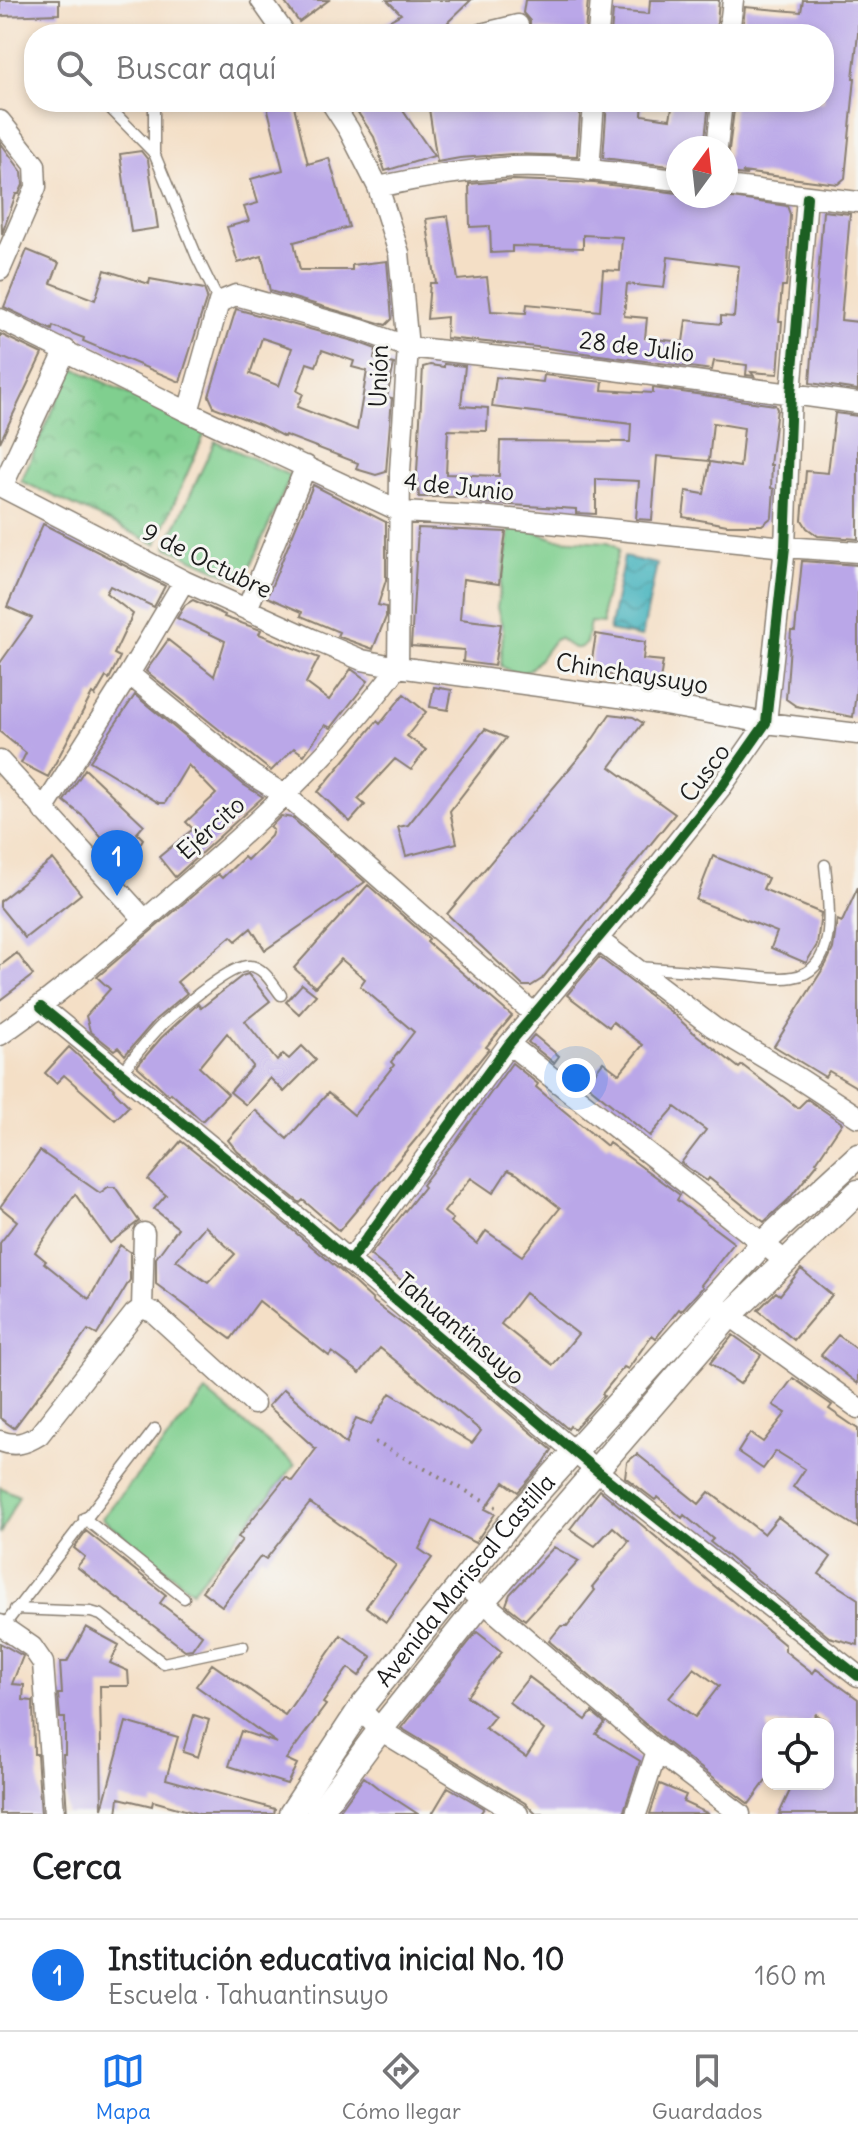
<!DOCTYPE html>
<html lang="es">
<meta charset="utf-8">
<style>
body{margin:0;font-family:Delius,sans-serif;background:#f2f2f2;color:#202124}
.controls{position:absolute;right:24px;bottom:24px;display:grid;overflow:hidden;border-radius:16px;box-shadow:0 4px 12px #0003}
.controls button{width:72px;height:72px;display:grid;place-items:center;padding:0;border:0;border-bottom:2px solid #e0e0e0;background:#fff;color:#202124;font:40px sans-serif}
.compass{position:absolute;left:666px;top:136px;width:72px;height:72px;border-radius:50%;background:#fff;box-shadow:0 4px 12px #0003;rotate:15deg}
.you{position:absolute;left:576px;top:1078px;width:28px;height:28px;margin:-20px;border:6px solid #fff;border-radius:50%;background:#1a73e8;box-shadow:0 0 0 12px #1a73e833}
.badge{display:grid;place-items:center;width:52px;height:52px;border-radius:50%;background:#1a73e8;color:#fff;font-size:26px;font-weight:700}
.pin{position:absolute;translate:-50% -66px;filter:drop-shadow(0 2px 4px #0008)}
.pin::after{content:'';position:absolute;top:42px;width:28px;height:24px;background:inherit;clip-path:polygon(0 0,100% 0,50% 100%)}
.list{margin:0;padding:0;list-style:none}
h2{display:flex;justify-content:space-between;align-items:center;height:104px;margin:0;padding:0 32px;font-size:34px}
h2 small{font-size:26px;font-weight:400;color:#757577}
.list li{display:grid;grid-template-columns:52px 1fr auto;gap:24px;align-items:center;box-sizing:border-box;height:112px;padding:0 32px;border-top:2px solid #e0e0e0}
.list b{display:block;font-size:30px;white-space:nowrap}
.list p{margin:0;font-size:26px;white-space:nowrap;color:#757577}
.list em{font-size:26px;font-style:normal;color:#757577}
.icon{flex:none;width:44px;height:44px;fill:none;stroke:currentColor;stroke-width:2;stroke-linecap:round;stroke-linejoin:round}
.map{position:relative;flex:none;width:858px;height:1814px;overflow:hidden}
.search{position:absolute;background:#fff;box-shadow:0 4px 12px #0003;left:24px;right:24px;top:24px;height:88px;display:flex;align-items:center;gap:20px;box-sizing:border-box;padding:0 28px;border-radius:32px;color:#757577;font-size:30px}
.sheet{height:216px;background:#fff}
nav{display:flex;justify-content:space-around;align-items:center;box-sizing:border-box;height:112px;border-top:2px solid #e0e0e0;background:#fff;font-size:22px;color:#757577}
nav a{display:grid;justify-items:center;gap:4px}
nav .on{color:#1a73e8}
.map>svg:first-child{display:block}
.grass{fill:#80cf8f;stroke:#4e7656;stroke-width:2}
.park{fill:url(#park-crowns);stroke:#4e7656;stroke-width:2}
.water{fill:url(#water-waves);stroke:#2e666c;stroke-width:2}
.building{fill:#baa7e8;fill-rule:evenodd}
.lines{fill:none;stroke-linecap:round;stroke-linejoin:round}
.service-casing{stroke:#887e71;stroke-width:13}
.minor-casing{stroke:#887e71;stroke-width:23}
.tertiary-casing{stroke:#887e71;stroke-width:27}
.path{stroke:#887e71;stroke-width:4;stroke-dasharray:2 6;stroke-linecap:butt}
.service{stroke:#fff;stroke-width:10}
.minor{stroke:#fff;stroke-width:20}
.tertiary{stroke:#fff;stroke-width:24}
.cycleway-casing{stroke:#f6f6f2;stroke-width:15}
.cycleway{stroke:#1b5e20;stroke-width:10}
.labels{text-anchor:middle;stroke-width:6;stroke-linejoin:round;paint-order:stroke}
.street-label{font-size:24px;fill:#1c1c1c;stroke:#f6f6f2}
</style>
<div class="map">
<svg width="858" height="1814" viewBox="0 0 858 1814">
<defs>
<pattern id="park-crowns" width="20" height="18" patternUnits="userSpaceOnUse" patternTransform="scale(2)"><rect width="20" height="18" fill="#80cf8f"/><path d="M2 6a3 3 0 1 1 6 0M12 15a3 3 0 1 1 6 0" fill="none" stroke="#6eb17b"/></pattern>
<pattern id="water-waves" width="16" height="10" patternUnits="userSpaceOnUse" patternTransform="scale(2)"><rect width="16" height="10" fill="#41b1bb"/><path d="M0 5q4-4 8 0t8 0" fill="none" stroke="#368f97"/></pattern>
</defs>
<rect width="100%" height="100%" fill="#f6f6f2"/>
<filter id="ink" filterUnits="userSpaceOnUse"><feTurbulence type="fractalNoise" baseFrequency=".0125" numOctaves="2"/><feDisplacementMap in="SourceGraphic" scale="16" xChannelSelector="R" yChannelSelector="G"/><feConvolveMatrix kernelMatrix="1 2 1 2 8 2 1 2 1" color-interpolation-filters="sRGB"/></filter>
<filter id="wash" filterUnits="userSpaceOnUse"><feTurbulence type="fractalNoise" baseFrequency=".006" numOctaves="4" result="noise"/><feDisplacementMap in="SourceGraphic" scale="32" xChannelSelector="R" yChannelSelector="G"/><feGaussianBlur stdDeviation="1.8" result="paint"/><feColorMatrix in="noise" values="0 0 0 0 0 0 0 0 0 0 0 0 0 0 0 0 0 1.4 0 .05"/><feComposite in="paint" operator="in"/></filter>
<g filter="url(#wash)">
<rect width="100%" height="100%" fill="#f4dfc6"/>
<path class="grass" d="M215,441L291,476L243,582L166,547Z
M522,527L555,539L608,542L615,545L619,550L603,605V623L590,622L586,643C576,654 568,645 559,638L554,640C537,660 530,685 501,666L503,629L497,608L510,529Z
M206,1392L295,1465L192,1591L102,1518Z
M0,1487L19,1496L0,1534Z"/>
<path class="park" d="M72,367L206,431L156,544L21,481Z"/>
<path class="water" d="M624,557L657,564L642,637L609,631Z"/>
<g id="blocks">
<path class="building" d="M0,0H59V14L0,16Z
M283,0H329L299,22Z
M387,0H471L448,22L460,34H365L401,14Z
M525,0H588L585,33L530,29V21L523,13Z
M650,0H719L716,34H611L613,11L649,14Z
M803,0H858V34L853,78H855L845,178L838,184L742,172L747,175L726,173L735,102L795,104V102H824V34H742L745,7L801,12Z
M266,102H293L308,164L329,158L349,227L294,242L300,270H352V265L387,261L392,319L386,325L270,291L262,256L238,263L227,227L249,221L244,207L258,203L251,179L283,170Z
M351,102H397L434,156L385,171L374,137Z
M428,102H581L577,156L512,154L460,158L437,162Z
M607,102H643L642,115L670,119L673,102H709L704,148H678V167L603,158Z
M0,142L22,172L23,185L19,194H16L2,234Z
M141,151L148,160L158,228L131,232L120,154Z
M513,180L594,183L678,193V196H718L787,206L790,214L788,269L786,286H782L779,321H782L778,374L751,372L754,376L746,375L747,365L714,361L712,370L547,348L446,338L447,317L427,319L430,283H436L426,219L448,216L458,280L487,277L491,311L526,313L527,304L600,311L603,270L620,271L622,237L583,235V248L512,246V252L491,253L490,226L470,227L469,184ZM668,257L739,266L734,317L721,316V324L686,320L683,342L645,338L647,318L624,316L627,284L664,288Z
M823,211L850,214L841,320L858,322V390L810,383Z
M27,250L59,263L51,283L95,300L105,270L149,284L150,279L204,289L207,297L180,382L83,341L84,338L53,326L52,330L4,307Z
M236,309L357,342L376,349L374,359L394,364L387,397L392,398L386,472L376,475L356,469L358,463L285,435L284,437L261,425L214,407L209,396ZM262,338L292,348L279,386L250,374ZM322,350L354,361L352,367L367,371L357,430L297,407L303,394L297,391L307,363L316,366Z
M0,334L42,354L0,442Z
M444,364L465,366L461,406L488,408L487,431L448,430L446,474L499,476L500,441L630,442L631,424L492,407L496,377L543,382L544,375L603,382L602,390L653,393V388L775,405L777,409L770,465H772L771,488L774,489L772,517L762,525H727L683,517L686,491L704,494L710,462L740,467L744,428L713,423L709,461L657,456L652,520L636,519L639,481L596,479V514L576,513V509L478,503V497H419L417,472L423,367L430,365L444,367Z
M835,413L858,416V539L818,536L807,528L802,520L806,471L828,473Z
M313,485L386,522V580L378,605L386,607V617L373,649L337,636L339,632L301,616L302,612L267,597Z
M43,524L165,586L154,607L110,586L106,593L133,614L114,654L120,657L109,679L106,677L95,696L92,694L48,777L21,763L26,753L0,732V663L32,618L7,607Z
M418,528L506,532L499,584L463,579L460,619L501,624L494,666L463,662L464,650L411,646Z
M802,561L858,565V675L853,717L796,706L786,699L791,631H795Z
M193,600L225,615L224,617L261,630L259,634L319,658L306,683L329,700L351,669L368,681L331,728L325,725L304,755L294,748L271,771L146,671L168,640L214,676L225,641L177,618L185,605Z
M596,634L645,642L643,659L663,661L659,687L625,682V677L590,672Z
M434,687L452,690L448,710L430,707Z
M404,694L426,712L407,736L426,750L411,770L395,759L358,799L365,805L350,822L318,792L377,721L380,724Z
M135,695L244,785L263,797L175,877L159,857L193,829L186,822L216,794L188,765L165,803H159L90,761Z
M610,714L633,717L643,723L610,767L675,814L542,979L531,986H523L447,914L586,749Z
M485,729L506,738L450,811L457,843L406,856L398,827L408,825Z
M85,769L144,825L137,833L143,839L126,867L85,818L64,801Z
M281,816L292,818L365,882L265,950L251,928L236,941L231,936L177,982L187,993L155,1020L125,1055L118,1047L114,1050L90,1031L86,1016L110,989L97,977L218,874L222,878L244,857L247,860L271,836L273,830L270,827Z
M713,856L768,878L763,889L821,913L817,945L806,963L771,948L777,932L696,900Z
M53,859L81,894L25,938L0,907V901Z
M368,885L429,939L427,942L512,1016L486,1047L489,1049L416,1139L339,1231L303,1200L300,1203L237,1151L228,1140L255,1110L287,1139L328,1093L354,1115L394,1065L391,1062L414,1032L360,986L365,979L341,959L315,987L294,968Z
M858,887V1088L829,1071L825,1077L774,1046L826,964L833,949L837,920L842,922Z
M17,953L33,975L0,1000V966Z
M599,957L671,1012L693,1032L739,1068L742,1065L798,1108L807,1099L842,1123L816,1162L818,1163L789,1199L764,1222L709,1178L707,1181L681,1163L706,1130L675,1107L650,1136L586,1084L603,1062L619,1074L643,1045L613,1022L609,1027L567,995Z
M248,974L270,1001L245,1021L277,1061L283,1054L289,1059L302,1046L316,1060L284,1092L270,1078L246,1105L230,1092L253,1066L227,1033L199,1067L228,1094L202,1121L171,1093L169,1095L137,1066L161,1038L189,1012L198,1004L201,1008L242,976Z
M302,984L316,995L299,1014L286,1002Z
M534,1035L559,1056L554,1063L528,1042Z
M69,1047L114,1089L113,1090L129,1106L115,1120L64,1075L56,1083L45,1073Z
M512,1063L538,1084L536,1087L563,1110L607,1146L609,1143L665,1184L680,1195L677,1200L734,1243L701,1285L703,1287L681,1311L679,1309L656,1338L652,1335L628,1369L624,1367L602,1394L604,1396L574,1429L570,1426L568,1429L461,1338L467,1331L433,1306L370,1255L424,1187L422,1185L457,1140ZM508,1170L517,1174L560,1208L522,1256L486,1231L477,1244L450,1222L453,1219L444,1212L471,1178L493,1193ZM525,1293L578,1334L553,1365L501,1324Z
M181,1141L283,1222L349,1278L373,1300L372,1301L413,1332L552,1450L543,1464L518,1492L504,1482L485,1509L495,1514L475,1543L433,1521L419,1549L432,1558L386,1622L366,1607L396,1565L310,1503L266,1559L261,1556L222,1606L202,1591L242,1540L238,1537L286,1477L292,1481L316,1449L268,1406L284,1389L346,1444L356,1418L371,1424L390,1393L472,1443L481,1431L380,1348L360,1373L332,1352L329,1356L259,1301L231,1339L156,1284V1258L178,1228L154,1209L166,1195L148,1180ZM205,1226L235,1254L208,1283L176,1260Z
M40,1151L100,1193L108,1187H115L139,1221L110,1243L75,1194L35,1252L46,1261L44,1263L89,1299L120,1245L130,1252V1280L97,1335L88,1330L14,1428L0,1418V1243L17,1221L0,1207Z
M801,1269L832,1295L794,1340L758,1310L776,1292L780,1295Z
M733,1335L761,1355L740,1384L710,1363Z
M838,1335L858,1350V1384L821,1355Z
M793,1378L832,1405L829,1409L858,1429V1528L793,1487L805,1469L776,1451L763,1469L738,1452L750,1433L763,1442L786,1413L773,1405Z
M637,1454L699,1504L709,1492L764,1534L778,1517L831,1557L819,1574L858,1599V1645L829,1637L710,1542L713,1539L684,1515L682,1518L658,1497L655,1500L625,1477L627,1462Z
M600,1490L785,1645V1651L813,1673L816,1669L858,1699V1814H779L793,1784H828V1722L816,1714L808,1724H768V1778L749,1804L665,1741L549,1641L561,1626H567L595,1590L592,1587L629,1541L613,1527L595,1546L570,1529ZM694,1668L719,1686L695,1717L669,1698Z
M86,1531L166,1595L160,1603L202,1635L192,1649L185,1650L77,1567L85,1557L74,1548Z
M554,1547L579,1561L525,1620L506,1605L510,1594Z
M86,1627L119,1645L110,1663L128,1671L129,1686H100L102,1809L126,1722L178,1737L166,1779L275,1809L274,1814H199L153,1801L152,1806L119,1798L117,1814H67L63,1754H65V1718H60L58,1694H62L60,1662H67Z
M477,1632L502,1652L467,1696L495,1716L485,1728L526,1757L544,1730L509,1702L529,1677L586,1720L592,1712L605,1723L596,1734L640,1761L623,1814H536L525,1803L401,1728Z
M341,1635L372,1657L359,1676L348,1668L323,1703L326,1705L286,1759L297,1764L287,1784L229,1766L241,1731L277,1743L196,1686L212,1664L285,1715Z
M0,1643L23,1656L12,1684L24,1685L23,1700L33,1701L34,1754H37L41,1814H0Z
M194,1715L209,1720L198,1757L183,1752Z
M364,1777L378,1788L418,1814H337Z
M660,1784L686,1795L683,1802L709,1814H650Z
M448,1787L484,1808L480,1814H432Z"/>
</g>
</g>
<g filter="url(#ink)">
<use href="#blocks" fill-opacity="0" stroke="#887e71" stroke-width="2"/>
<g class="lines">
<g class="service-casing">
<path id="service" d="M104,102L154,153
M154,102V153L197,257L219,302
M639,967C674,970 709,972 743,975C760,976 777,980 793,977C841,970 828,898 825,865
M122,1072C136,1055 150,1035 167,1020C182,1007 231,964 250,966C264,967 273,985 281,995
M84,1518L184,1598
M15,1609L91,1612L101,1615L163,1663L243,1646
M3,1627L155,1429"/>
</g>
<g class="minor-casing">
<path id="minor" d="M261,0L285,34
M481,34L518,25
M598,34L601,0
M729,34L733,0
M331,102L349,130L378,187L399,253L408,347L400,472L398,667
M0,121L35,165L36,187L0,270
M717,148L722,102
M589,171L594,102
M726,186L858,202
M378,187C422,177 466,170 512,167C567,165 623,174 678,180
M0,319L188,412L402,512L490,517L785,547L858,552
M188,412L219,302L236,295L361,330L408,347L600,368L858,403
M0,486L184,581L312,639L362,660L398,667L619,697L766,723L858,734
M2,487L66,350
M247,609L306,466
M129,674L252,775L285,795L312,818L533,1013
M0,761L145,920
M43,810L129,674L184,581
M597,939L713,1027L795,1076L858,1117
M41,1007L307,1225L597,1471L858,1676
M0,1035C54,998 103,955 153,913C241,838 329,760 398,667
M509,1044L785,1261
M349,1262L509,1044L643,885L722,786L766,723L785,547L791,394L807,197
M718,1307L858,1408
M142,1308L144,1233
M0,1441C15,1447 26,1443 39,1435L134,1314L142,1308L153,1312L254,1404
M460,1582L657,1751L740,1814
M0,1625L32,1647L43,1663L54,1814
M360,1709L380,1730L518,1814
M636,1814L657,1751"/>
</g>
<g class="tertiary-casing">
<g id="tertiary">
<path id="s1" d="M291,1814L360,1709L515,1517L764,1242L858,1156"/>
<path d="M318,1814L380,1730L483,1601L731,1314L858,1192"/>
</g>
</g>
<path class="path" d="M375,1442L496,1507"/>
<use href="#service" class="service"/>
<use href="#minor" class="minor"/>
<use href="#tertiary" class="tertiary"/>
<g class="cycleway-casing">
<path id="cycleway" d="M41,1007L307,1225L597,1471L858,1676
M349,1262L509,1044L643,885L722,786L766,723L785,547L791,394L807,197"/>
</g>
<use href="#cycleway" class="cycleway"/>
</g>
</g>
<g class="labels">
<g class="street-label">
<text transform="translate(637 347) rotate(7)" y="8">28 de Julio</text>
<text transform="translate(379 376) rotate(-88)" y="8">Unión</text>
<text transform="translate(459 487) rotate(6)" y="8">4 de Junio</text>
<text transform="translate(207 561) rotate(26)" y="8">9 de Octubre</text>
<text transform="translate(632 674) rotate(9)" y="8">Chinchaysuyo</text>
<text transform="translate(705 773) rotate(-53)" y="8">Cusco</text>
<text transform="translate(211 828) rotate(-42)" y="8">Ejército</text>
<text transform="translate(460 1329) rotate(40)" y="8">Tahuantinsuyo</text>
<text dy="8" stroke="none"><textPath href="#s1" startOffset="292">Avenida Mariscal Castilla</textPath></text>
</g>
</g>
</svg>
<div class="controls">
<button><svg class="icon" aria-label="locate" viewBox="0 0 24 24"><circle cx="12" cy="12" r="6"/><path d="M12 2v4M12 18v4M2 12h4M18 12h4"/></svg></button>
</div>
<svg class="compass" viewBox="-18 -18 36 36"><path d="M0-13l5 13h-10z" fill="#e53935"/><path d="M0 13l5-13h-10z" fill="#757577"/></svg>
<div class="you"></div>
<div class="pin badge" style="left:117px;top:896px">1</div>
<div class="search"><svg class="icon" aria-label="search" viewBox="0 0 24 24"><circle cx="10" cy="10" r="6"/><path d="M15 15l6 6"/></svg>Buscar aquí</div>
</div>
<section class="sheet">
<h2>Cerca<small></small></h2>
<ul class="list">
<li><span class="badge">1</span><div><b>Institución educativa inicial No. 10</b><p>Escuela · Tahuantinsuyo</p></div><em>160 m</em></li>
</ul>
</section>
<nav>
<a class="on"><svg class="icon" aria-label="map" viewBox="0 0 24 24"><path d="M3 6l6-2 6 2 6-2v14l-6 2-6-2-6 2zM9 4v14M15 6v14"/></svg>Mapa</a>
<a><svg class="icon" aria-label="directions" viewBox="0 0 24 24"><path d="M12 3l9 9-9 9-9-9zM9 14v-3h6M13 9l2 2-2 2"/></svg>Cómo llegar</a>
<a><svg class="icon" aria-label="saved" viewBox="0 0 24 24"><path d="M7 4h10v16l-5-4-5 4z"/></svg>Guardados</a>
</nav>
